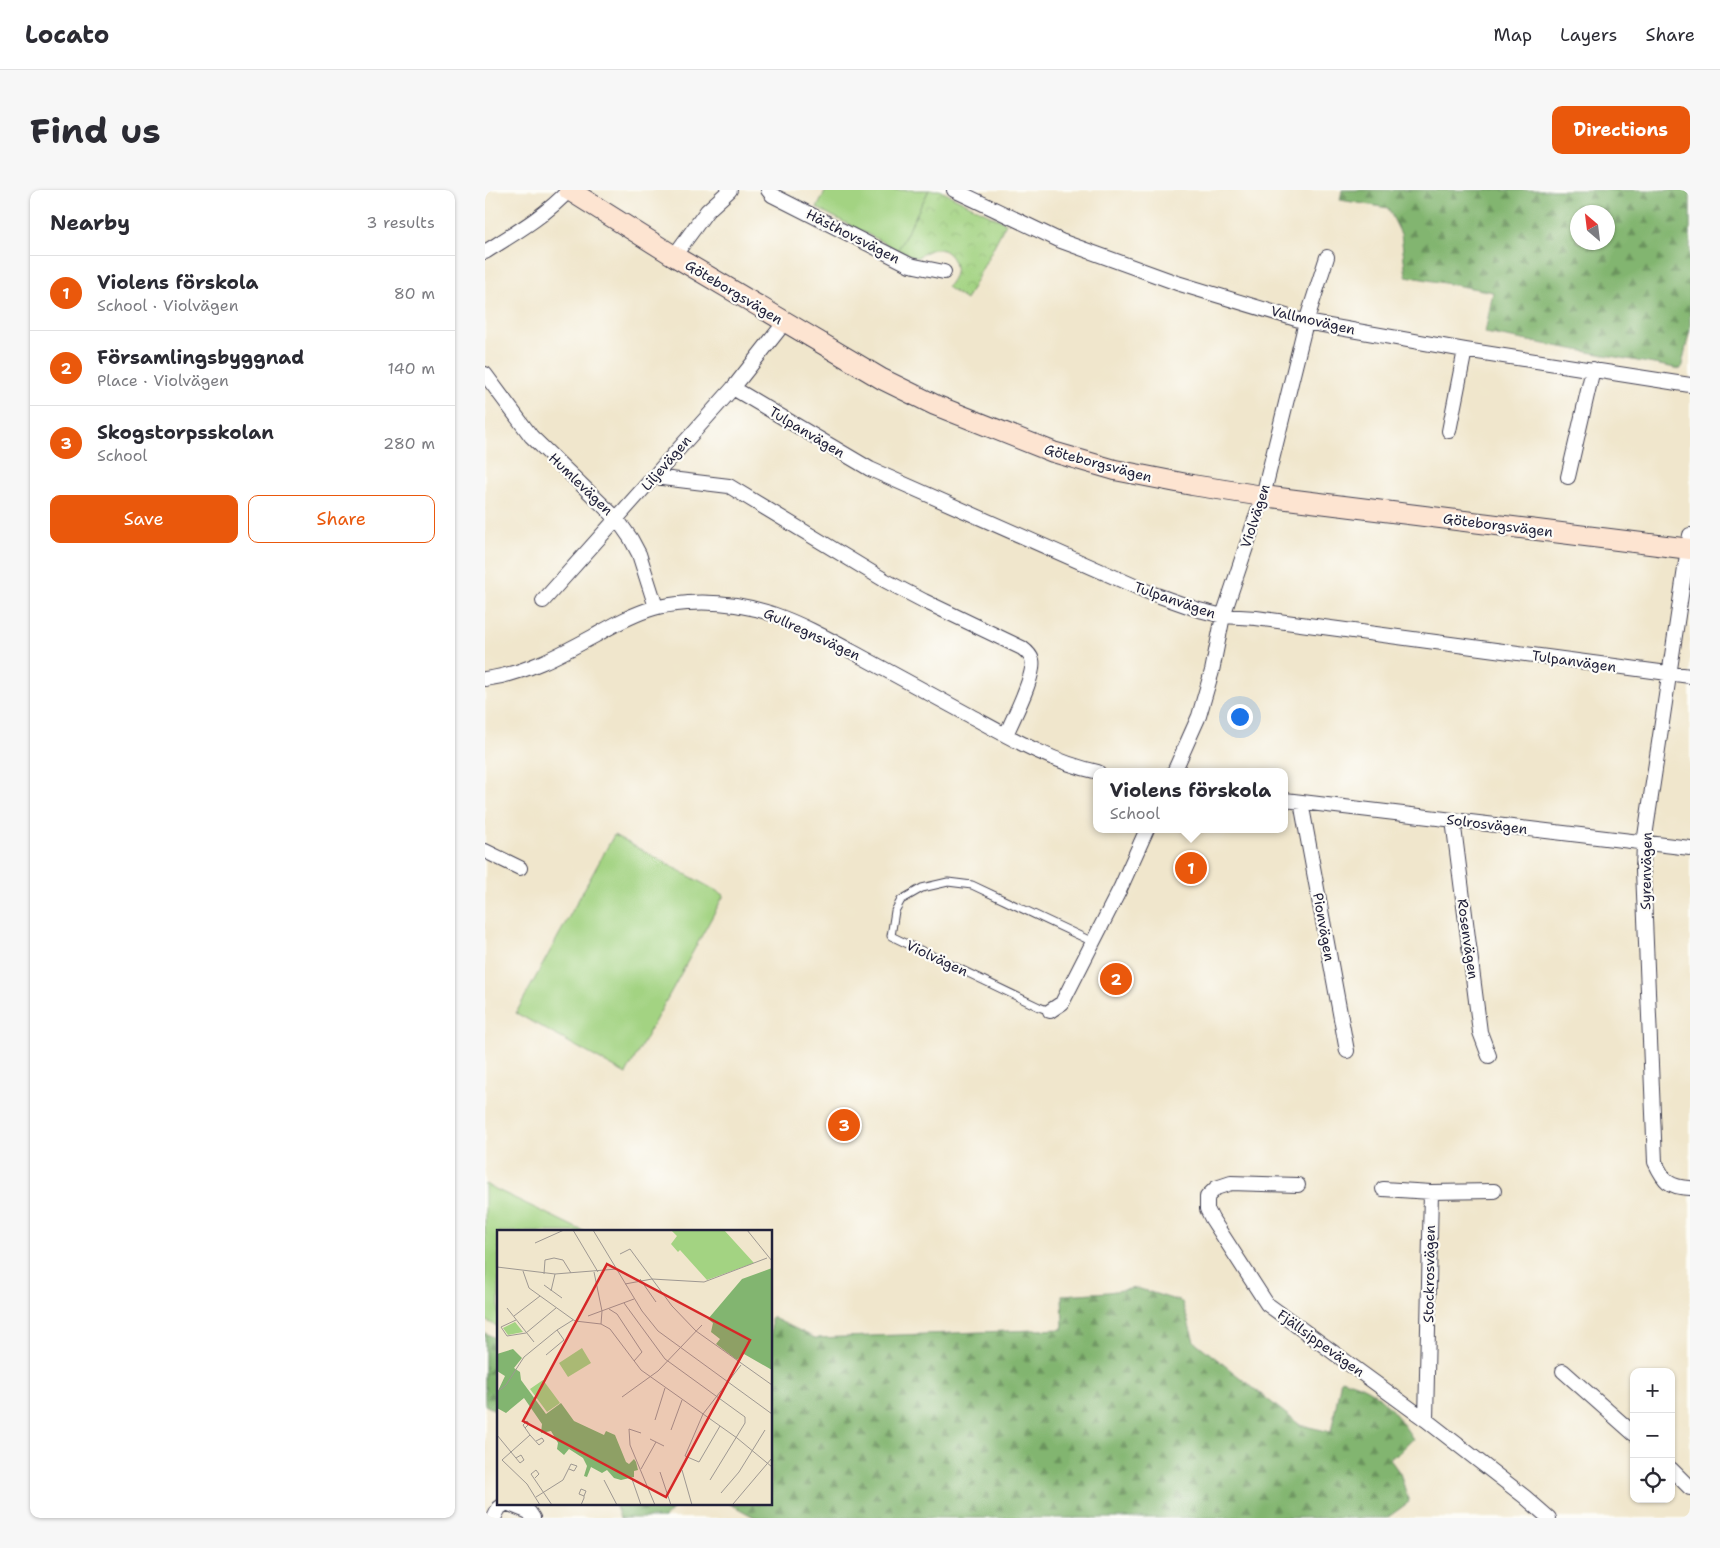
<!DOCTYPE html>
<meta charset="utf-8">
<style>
body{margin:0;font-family:"Shantell Sans",sans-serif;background:#f7f7f7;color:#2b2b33}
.controls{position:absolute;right:15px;bottom:15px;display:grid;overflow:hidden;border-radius:10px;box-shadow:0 1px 4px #0004}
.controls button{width:45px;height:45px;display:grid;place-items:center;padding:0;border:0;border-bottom:1px solid #e1e1e2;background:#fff;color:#2b2b33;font:25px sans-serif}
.compass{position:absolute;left:1085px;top:15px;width:45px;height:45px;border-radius:50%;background:#fff;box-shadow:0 1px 4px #0004;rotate:332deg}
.you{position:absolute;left:754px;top:526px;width:18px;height:18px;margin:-12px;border:4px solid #fff;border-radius:50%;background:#1a73e8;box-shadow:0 0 0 8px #1a73e833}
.badge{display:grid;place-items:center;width:32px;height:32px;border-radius:50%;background:#ea580c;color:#fff;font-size:16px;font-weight:700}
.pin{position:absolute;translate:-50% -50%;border:2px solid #fff;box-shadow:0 1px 5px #0006}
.popup{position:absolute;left:608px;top:578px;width:195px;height:65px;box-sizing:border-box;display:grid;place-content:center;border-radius:10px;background:#fff;filter:drop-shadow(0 1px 4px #0005);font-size:16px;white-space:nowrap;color:#7c7c81}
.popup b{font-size:19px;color:#2b2b33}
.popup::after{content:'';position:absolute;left:50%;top:100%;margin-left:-10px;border:10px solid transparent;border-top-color:#fff}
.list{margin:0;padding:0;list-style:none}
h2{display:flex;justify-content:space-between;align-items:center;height:65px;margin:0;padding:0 20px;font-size:21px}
h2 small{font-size:16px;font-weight:400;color:#7c7c81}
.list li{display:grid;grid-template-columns:32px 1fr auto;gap:15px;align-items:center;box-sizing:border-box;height:75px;padding:0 20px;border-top:1px solid #e1e1e2}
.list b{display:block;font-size:19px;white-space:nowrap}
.list p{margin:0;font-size:16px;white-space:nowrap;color:#7c7c81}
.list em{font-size:16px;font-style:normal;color:#7c7c81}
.actions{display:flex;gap:10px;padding:15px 20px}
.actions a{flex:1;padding:11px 0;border:1px solid #ea580c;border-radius:10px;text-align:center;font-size:18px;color:#ea580c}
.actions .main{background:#ea580c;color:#fff}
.icon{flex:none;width:28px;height:28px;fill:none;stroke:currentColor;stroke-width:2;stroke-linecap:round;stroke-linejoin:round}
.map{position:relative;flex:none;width:1205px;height:1328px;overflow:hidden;border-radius:10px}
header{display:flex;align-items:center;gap:30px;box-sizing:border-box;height:70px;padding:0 25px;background:#fff;border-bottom:1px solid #e1e1e2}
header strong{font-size:24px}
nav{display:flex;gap:28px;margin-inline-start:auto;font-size:18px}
.intro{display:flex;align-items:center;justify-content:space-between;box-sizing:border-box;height:120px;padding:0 30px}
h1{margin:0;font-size:35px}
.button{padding:12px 22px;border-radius:10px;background:#ea580c;color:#fff;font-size:18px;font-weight:700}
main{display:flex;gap:30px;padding:0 30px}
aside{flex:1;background:#fff;border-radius:10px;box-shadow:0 1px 4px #0004}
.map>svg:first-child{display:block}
.grass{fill:#a3d382;stroke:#627a5e}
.forest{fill:url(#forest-firs);stroke:#526c56;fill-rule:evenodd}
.park{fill:url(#park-crowns);stroke:#627a5e}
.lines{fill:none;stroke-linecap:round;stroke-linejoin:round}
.lane-casing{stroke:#413f51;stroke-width:9}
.street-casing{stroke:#413f51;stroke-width:16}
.secondary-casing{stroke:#413f51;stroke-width:22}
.lane{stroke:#fff;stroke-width:7}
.street{stroke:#fff;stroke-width:14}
.secondary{stroke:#fde4d1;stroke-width:20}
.labels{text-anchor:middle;stroke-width:4.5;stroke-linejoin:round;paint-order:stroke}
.street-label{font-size:14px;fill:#22223b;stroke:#fdfcf7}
.inset-road{fill:none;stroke:#9e9892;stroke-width:1}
.view{fill:#d62828;fill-opacity:0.15;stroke:#d62828;stroke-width:2.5}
.inset-edge{fill:none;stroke:#22223b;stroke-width:2.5}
</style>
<header>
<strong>Locato</strong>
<nav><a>Map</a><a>Layers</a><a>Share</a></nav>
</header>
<div class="intro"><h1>Find us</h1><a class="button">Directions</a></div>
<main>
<aside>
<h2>Nearby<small>3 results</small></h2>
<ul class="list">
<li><span class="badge">1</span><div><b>Violens förskola</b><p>School · Violvägen</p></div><em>80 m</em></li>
<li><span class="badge">2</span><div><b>Församlingsbyggnad</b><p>Place · Violvägen</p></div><em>140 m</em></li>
<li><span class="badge">3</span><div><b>Skogstorpsskolan</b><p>School</p></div><em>280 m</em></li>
</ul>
<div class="actions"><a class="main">Save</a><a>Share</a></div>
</aside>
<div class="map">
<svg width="1205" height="1328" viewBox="0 0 1205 1328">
<defs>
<pattern id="forest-firs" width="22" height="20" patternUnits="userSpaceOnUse" patternTransform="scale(1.25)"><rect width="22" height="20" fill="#82b570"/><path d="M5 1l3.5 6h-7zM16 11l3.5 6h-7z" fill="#6a935d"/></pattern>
<pattern id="park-crowns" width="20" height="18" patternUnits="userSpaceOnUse" patternTransform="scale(1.25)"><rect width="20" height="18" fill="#a3d382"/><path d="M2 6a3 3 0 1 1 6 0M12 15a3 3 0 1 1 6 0" fill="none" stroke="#8cb571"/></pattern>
</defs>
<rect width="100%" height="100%" fill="#fdfcf7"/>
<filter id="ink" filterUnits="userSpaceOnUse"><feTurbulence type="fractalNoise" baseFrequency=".02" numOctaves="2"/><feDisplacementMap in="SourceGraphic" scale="10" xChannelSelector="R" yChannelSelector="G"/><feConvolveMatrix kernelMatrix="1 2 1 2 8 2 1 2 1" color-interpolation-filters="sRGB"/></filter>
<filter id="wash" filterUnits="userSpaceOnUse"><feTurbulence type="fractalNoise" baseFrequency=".0096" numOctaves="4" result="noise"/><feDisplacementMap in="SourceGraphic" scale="20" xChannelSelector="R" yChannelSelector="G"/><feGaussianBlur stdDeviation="1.12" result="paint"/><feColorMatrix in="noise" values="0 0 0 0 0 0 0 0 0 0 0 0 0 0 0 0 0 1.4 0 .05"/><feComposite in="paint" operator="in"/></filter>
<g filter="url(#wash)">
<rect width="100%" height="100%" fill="#f0e6cc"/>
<path class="grass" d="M341,0H444L413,60L332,18Z
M129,645L239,705L141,884L31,823Z
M0,994L100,1042H14V1137L0,1130Z"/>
<path class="forest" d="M857,0H1205V139L1196,179L1000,143L1008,102L921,86L916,44L903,18L855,10ZM1122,22V52H1092V22Z
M652,1098L697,1112L709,1151L815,1235L846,1242L856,1189C864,1192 874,1194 882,1199C900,1208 918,1233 928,1249L913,1264L904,1268L915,1283L924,1312L902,1328H271L245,1314H286V1127L330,1148L578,1139L577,1105L623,1102Z
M0,1143L14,1150V1222L0,1215Z
M130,1314H194L179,1328H135Z"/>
<path class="park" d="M444,0H454L521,33L481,110L462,97C465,93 469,88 470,83C472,71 462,57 449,59C443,60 436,65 431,68L413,60Z"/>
</g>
<g filter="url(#ink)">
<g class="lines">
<g class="lane-casing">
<path id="lane" d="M565,821L554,817L406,746L410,721L416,710L437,698L463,692L487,695L608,752"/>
</g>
<g class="street-casing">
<path id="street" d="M283,0L287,5L425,75L459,82
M469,0L576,51L692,93L821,132L980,160L1205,195
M0,62C30,43 60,26 84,0
M189,66L222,21L245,0
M0,184L46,246L132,329L146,349L154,364L171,417
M248,198L385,279L663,402L714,420L738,426L771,428L1205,486
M964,241L980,160
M169,287L244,296L401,391L439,411L537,458C541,461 546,466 547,470C551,485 527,530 521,545
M1083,287L1108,179
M1205,345L1159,653L1158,680L1170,972C1179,991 1183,997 1205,998
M58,411L248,198L300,132
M0,489C40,484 76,464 111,445C130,434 148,424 169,418C180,415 192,414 203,413C269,409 310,431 366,461C405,482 444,503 482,524C524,547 566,572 613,582
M689,582L714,526L727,481L738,426L778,306L821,132L842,67
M800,610L1205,658
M816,612L862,861
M968,630L995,842L1004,866
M0,661L35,678
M565,821L577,813L635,699L662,639
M813,995L746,993L731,998L722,1007V1019L727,1029L782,1114L941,1230L1040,1307L1064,1328
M898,999L946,1002L1009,1001
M1078,1181L1149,1244
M941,1230L946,1002
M1186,1279L1205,1298
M24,1314L44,1322L48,1328
M9,1328L14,1318L20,1314"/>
</g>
<g class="secondary-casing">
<path id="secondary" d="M84,0L189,66L397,189L450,215L568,262L630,280L707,295L778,306L1205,359"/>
</g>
<use href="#lane" class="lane"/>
<use href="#street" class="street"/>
<use href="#secondary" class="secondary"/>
</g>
</g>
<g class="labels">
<g class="street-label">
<text transform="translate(368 46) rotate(27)" y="5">Hästhovsvägen</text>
<text transform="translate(249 102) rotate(31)" y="5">Göteborgsvägen</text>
<text transform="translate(828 130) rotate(13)" y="5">Vallmovägen</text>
<text transform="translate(322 242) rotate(31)" y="5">Tulpanvägen</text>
<text transform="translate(181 273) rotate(-49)" y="5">Liljevägen</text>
<text transform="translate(613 273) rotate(15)" y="5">Göteborgsvägen</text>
<text transform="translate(96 294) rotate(44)" y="5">Humlevägen</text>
<text transform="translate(770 326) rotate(-72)" y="5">Violvägen</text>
<text transform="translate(1013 335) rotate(7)" y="5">Göteborgsvägen</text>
<text transform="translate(690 410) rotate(19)" y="5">Tulpanvägen</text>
<text transform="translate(327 444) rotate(25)" y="5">Gullregnsvägen</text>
<text transform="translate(1089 471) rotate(8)" y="5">Tulpanvägen</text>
<text transform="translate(1002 634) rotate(7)" y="5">Solrosvägen</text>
<text transform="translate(1161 681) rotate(-89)" y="5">Syrenvägen</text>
<text transform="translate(839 737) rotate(80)" y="5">Pionvägen</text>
<text transform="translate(983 749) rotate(82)" y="5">Rosenvägen</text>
<text transform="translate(452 768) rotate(25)" y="5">Violvägen</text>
<text transform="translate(944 1084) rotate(-89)" y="5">Stockrosvägen</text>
<text transform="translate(836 1153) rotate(36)" y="5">Fjällsippevägen</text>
</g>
</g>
<g transform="translate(12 1040)">
<rect width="275" height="275" fill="#f0e6cc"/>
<path d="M174,0H227L257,33L210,50L183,20L181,22L174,14L180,6ZM85,118L94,133L71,147L62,133ZM46,150L63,173L50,182L33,159Z" fill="#a3d382"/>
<path d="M275,38V140L247,124L240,130L219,114L223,109L214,102L216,93L211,89L245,49ZM16,119L25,128L17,138L23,142L24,150L49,184L64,173L77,191L107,205L109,201L118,205L129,232L132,234L137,229L139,232L141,240L137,241V247L124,250L117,248L110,240L105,243L94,237L90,247L87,246L90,236L86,228L72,219L67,225L60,219L61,213L54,201L44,203L45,194L27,168L9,183L0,178V163L8,146L0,141V124Z" fill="#82b570"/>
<path d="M18,92L26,102L11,105L6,98Z" fill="#a3d382"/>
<path class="inset-road" d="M76,0L101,42M96,0L145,81L161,101L275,184M250,0L275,31M38,13L67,0M123,24L133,19L175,76L199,101L275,155M0,37L58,44L120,39M26,41L32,58L78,91L104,94L113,99L144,140L240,208L275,237M97,42L105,81L104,94M47,44L48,30L57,28L66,30L74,43M143,49L159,72M128,54L155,49L207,52L270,28M47,55L65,68M54,61L58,44M127,73L168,129L248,187V193L213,250M10,78L37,112M112,79L120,84L145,122L137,131M17,86L43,66M91,86L137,69M19,90L4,97L10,106L29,103L59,78M49,125L67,110L60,100L76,90M0,162L9,155L27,127L60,100M125,167L161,141L205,95M158,190L168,158M223,196L202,232L188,226L206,184L244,135M28,198L32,194L30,191L26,195L33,205L42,215L47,211L45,208L39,211M174,200L185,170M144,203L132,199L133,215L158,275M0,205L23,233L27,230L24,225L19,228M33,205L5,230L30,254L43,275M153,209L167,216M144,239L159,212M185,240L195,275M163,242L174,275M38,248L42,244L39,240L34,244L55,275M135,249L144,275M107,250L120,275M224,263L242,242L268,200M39,267L66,250L74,234L80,236L77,241L72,239M236,274L275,228M84,275L87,268V266L89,261L84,259L82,264L87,266"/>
<path class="view" d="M110,34L253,110L169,267L26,191Z"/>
<rect width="275" height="275" class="inset-edge"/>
</g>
</svg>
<div class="controls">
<button>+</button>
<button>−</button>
<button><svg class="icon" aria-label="locate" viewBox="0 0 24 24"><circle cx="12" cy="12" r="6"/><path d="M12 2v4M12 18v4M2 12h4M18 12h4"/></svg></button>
</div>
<svg class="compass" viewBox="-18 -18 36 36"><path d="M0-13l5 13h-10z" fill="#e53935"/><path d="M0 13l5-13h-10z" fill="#7c7c81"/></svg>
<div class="you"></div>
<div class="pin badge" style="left:706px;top:678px">1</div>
<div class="popup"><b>Violens förskola</b>School</div>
<div class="pin badge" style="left:631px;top:789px">2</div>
<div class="pin badge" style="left:359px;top:935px">3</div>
</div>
</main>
